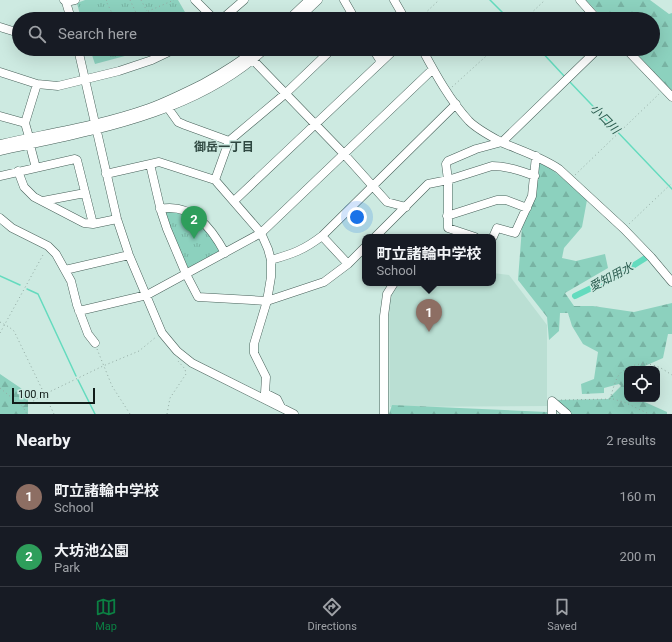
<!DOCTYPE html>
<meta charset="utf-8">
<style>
body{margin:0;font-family:Roboto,"Noto Sans JP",sans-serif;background:#242831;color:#f1f3f6}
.controls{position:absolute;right:12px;bottom:12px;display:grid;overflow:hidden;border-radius:8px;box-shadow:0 4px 16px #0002}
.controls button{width:36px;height:36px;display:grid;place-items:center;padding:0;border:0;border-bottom:1px solid #363941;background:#171b24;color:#f1f3f6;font:20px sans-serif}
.scale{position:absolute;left:12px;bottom:10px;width:83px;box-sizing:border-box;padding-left:4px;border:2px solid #111c19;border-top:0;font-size:11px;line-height:14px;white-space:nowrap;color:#111c19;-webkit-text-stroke:3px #cdeae1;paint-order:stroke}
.you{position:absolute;left:357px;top:217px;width:14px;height:14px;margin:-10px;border:3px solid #fff;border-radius:50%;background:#1a73e8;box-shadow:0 0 0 6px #1a73e833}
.badge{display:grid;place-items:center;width:26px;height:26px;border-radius:50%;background:#0b8043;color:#fff;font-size:13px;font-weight:700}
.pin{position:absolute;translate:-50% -33px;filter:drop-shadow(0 1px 2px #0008)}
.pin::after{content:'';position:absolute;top:21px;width:14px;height:12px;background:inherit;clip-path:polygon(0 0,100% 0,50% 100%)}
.popup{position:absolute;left:362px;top:234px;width:134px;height:52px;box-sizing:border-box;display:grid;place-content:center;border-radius:8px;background:#171b24;filter:drop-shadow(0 1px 3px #0005);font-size:13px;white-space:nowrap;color:#9ea1a6}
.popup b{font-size:15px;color:#f1f3f6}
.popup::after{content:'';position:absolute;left:50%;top:100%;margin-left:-8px;border:8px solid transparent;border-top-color:#171b24}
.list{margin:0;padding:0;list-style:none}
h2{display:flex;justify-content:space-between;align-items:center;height:52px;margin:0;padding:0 16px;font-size:17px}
h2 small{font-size:13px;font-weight:400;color:#9ea1a6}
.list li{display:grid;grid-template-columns:26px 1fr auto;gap:12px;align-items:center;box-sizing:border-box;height:60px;padding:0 16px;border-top:1px solid #363941}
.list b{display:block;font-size:15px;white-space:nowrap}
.list p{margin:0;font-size:13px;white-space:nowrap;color:#9ea1a6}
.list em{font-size:13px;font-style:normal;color:#9ea1a6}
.icon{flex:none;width:22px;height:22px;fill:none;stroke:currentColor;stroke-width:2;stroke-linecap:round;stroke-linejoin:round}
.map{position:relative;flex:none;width:672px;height:414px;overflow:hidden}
.search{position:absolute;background:#171b24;box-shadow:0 4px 16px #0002;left:12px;right:12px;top:12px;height:44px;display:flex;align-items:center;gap:10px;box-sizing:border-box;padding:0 14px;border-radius:22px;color:#9ea1a6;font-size:15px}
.sheet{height:172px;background:#171b24}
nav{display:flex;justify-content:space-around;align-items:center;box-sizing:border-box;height:56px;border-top:1px solid #363941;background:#171b24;font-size:11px;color:#9ea1a6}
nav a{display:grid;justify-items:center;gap:2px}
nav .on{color:#0b8043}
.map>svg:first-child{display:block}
.built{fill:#badfd3}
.grass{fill:url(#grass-tufts)}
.forest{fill:url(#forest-firs)}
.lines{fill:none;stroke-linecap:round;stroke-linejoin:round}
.stream{stroke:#64dbbe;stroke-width:1.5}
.canal{stroke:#64dbbe;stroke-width:6}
.minor-casing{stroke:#476059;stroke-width:9}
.path{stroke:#93aaa3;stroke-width:1;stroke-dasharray:1 3;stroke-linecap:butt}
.minor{stroke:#fff;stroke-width:8}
.labels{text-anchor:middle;stroke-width:3;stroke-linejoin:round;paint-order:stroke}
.water-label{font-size:12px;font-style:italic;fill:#2a5c4f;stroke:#cdeae1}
.neighbourhood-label{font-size:12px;font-weight:bold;fill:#2e4740;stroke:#cdeae1}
</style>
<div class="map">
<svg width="672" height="414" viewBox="0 0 672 414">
<defs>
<pattern id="grass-tufts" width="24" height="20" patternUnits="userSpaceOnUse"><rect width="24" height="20" fill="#8cd1be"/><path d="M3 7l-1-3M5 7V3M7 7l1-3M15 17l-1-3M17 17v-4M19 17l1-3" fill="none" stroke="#78b3a3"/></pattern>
<pattern id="forest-firs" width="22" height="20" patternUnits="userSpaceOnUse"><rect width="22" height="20" fill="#8cd1be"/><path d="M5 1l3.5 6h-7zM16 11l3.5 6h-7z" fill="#78b3a3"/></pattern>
</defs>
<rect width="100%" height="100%" fill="#cdeae1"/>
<path class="built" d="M493,273L509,275L547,325V406L390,407L389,294L397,283H493Z"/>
<path class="grass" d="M85,0H178L189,19H81L77,3Z
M90,49H142L136,53L95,64Z
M164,212C192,210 204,228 220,248V252L188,268Z"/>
<path class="forest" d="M586,0H650L669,14L672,13V91L633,50V49H653V19H604Z
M541,162C558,173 572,186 587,200L582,227L564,248L562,258L576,261L605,254L608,268L565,293L574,306H593L634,312L672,303V334H668L663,358L638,369H627V399H638L667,412V414H571L556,400L608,399L621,386L619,384L604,388V393L582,394L581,384L594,379L598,352L583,344L572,326L568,313H560L559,331L549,340L547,317L518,280L522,227L538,164Z
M0,374L28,393V414H0Z
M392,405L547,412V414H389Z"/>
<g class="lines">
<path class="stream" d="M490,0L509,19
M539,49L565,77
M569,81L672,189
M0,276L20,285
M27,289L38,294L76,376
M78,380L95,414"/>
<path class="canal" d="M575,296L620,274L647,257"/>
<g class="minor-casing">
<path id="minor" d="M64,0L66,2L71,19
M195,0L214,19
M344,0L355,19
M394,0L405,19
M580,0L597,19
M66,2L75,0
M222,19L244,0
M289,19L309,0
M298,19L318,0
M0,27L19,33
M78,49L117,219L129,255L162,333L177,351L192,363L294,414
M243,49L249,55
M373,49L381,62
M422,49C435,73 450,101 469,121C478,130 492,137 503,143C522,151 541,157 559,169L624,229L651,257L672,282
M626,49L672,97
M253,60L344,154L387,202L406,207
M0,72L37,84L58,86L119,71L152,60L175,49
M168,108L178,122L185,125L229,141
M0,116L25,123
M29,137L25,123L37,84
M0,144C49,133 101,125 149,108C168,101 186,92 204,83C222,73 240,62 256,49
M30,145L36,168
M0,151C91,131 194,115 265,49
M150,164L161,211L167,229L186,274L198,297L267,301L324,282L348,264L365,247
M18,171L24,187L34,197L84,223L93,224
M106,174L159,162L215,180L261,233L268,249L271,260V277L267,301L254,344V353L266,377L265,393L277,399L281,407
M0,176L75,159L77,160L93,224L117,219
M215,180L229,141L285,94L332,49
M43,201L85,193
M234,201L395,49
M160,209C192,203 211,227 225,253
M447,216L497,200H506L527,208
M0,218L12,228L48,246L56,254L71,281L77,305L88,334L95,343
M322,236L348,264
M375,237L428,184L448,180L492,166C507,166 521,171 535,176
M475,237L448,228V180L446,164L448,161L476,149L502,142L598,49
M493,237L497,228L515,233L532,196L536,156
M271,260C292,254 304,250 322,236L456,104
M65,270L129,255
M79,311L147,295L261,233L433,69
M384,414V316L387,294L394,283
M552,414V401L567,414"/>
</g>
<path class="path" d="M107,0L106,1L114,17L108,19
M130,0L139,19
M141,0L147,11
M143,14L145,19
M137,16L174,0
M419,19L439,0
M525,19L545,0
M102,49H103
M452,87L494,49
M575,175L659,94
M629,224L672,183
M0,322L9,327L14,331L54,414
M0,333L44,253
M97,349L112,386L130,414
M0,388L23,407L27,414
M610,399C612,392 614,385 617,378C624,365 643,361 656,366C662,368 667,372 672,375
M561,400L613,399L624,402L649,414
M23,407L45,394L103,366L139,351L156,337
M167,414L170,398L186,374L185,369L178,361"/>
<use href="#minor" class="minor"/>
</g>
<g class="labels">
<g class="water-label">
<text transform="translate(605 119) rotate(46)" y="4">小口川</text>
<text transform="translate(611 277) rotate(-28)" y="4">愛知用水</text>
</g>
<g class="neighbourhood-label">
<text x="224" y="151">御岳一丁目</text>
</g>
</g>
</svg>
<div class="controls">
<button><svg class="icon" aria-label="locate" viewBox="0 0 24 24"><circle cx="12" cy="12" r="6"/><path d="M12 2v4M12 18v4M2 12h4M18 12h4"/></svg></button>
</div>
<div class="scale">100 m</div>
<div class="you"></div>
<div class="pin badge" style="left:429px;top:332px;background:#8d6e63">1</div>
<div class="popup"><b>町立諸輪中学校</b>School</div>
<div class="pin badge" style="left:194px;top:239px;background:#2e9e5b">2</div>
<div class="search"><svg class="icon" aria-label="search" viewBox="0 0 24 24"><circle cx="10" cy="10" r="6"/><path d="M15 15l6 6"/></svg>Search here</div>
</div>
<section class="sheet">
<h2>Nearby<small>2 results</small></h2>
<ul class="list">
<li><span class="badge" style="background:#8d6e63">1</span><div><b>町立諸輪中学校</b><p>School</p></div><em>160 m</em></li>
<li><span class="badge" style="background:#2e9e5b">2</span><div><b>大坊池公園</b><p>Park</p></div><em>200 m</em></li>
</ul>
</section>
<nav>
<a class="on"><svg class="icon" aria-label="map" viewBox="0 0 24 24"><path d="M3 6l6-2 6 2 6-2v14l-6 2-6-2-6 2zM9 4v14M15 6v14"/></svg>Map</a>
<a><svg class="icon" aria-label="directions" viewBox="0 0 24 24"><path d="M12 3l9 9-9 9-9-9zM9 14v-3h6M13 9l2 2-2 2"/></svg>Directions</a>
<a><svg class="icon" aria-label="saved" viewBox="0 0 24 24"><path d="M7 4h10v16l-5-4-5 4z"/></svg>Saved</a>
</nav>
